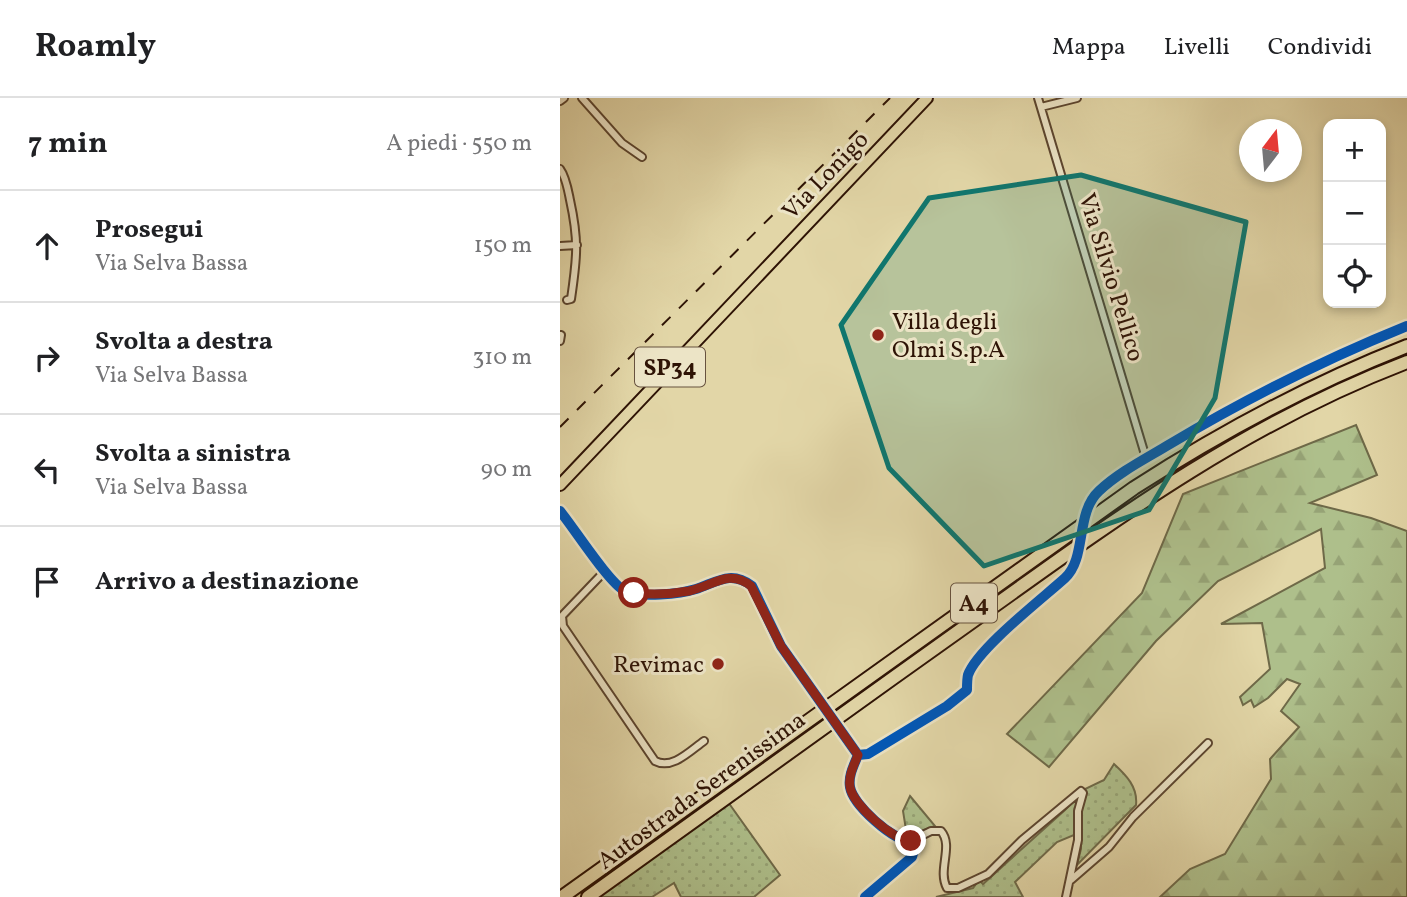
<!DOCTYPE html>
<html lang="it">
<meta charset="utf-8">
<style>
body{margin:0;font-family:Vollkorn,serif;background:#f6f6f6;color:#202124}
.controls{position:absolute;right:21px;top:21px;display:grid;overflow:hidden;border-radius:14px;box-shadow:0 4px 10px #0003}
.controls button{width:63px;height:63px;display:grid;place-items:center;padding:0;border:0;border-bottom:2px solid #e0e0e0;background:#fff;color:#202124;font:35px sans-serif}
.compass{position:absolute;left:679px;top:21px;width:63px;height:63px;border-radius:50%;background:#fff;box-shadow:0 4px 10px #0003;rotate:16deg}
.stop{position:absolute;width:21px;height:21px;margin:-16px;border:5px solid #8f2418;border-radius:50%;background:#fff}
.stop.end{background:#8f2418;border-color:#fff;box-shadow:0 2px 7px #0008}
.list{margin:0;padding:0;list-style:none}
h2{display:flex;justify-content:space-between;align-items:center;height:91px;margin:0;padding:0 28px;font-size:30px}
h2 small{font-size:23px;font-weight:400;color:#757577}
.list li{display:grid;grid-template-columns:46px 1fr auto;gap:21px;align-items:center;box-sizing:border-box;height:112px;padding:0 28px;border-top:2px solid #e0e0e0}
.list b{display:block;font-size:26px;white-space:nowrap}
.list p{margin:0;font-size:23px;white-space:nowrap;color:#757577}
.list em{font-size:23px;font-style:normal;color:#757577}
.icon{flex:none;width:38px;height:38px;fill:none;stroke:currentColor;stroke-width:2;stroke-linecap:round;stroke-linejoin:round}
.map{position:relative;flex:none;width:847px;height:799px;overflow:hidden}
header{display:flex;align-items:center;gap:42px;box-sizing:border-box;height:98px;padding:0 35px;background:#fff;border-bottom:2px solid #e0e0e0}
header strong{font-size:33px}
nav{display:flex;gap:38px;margin-inline-start:auto;font-size:24px}
main{display:flex}
aside{flex:1;background:#fff}
.map>svg:first-child{display:block}
.grass{fill:url(#grass-dots);stroke:#6e6948;stroke-width:2}
.forest{fill:url(#forest-firs);stroke:#6e6948;stroke-width:2}
.lines{fill:none;stroke-linecap:round;stroke-linejoin:round}
.street-casing{stroke:#5b442e;stroke-width:10}
.primary-casing{stroke:#2e1305;stroke-width:14}
.highway-casing{stroke:#2e1305;stroke-width:16}
.street{stroke:#ece4c6;stroke-width:6}
.primary{stroke:#e2d6a7;stroke-width:10}
.highway{stroke:#e2d6a7;stroke-width:12}
.rail{stroke:#2e1305;stroke-width:2;stroke-dasharray:12 12;stroke-linecap:butt}
.street-bridge-casing{stroke:#5b442e;stroke-width:10;stroke-linecap:butt}
.street-bridge{stroke:#ece4c6;stroke-width:6}
.cycleway-casing{stroke:#ece4c6;stroke-width:15}
.cycleway{stroke:#0057b8;stroke-width:10}
.route{stroke:#8f2418;stroke-width:9}
.marked{fill:#0f766e;fill-opacity:0.2;stroke:#0f766e;stroke-width:5;stroke-linejoin:round}
.poi-dot{fill:#8f2418;stroke:#ece4c6;stroke-width:2.5}
.labels{text-anchor:middle;stroke-width:6;stroke-linejoin:round;paint-order:stroke}
.shield{fill:#ece4c6;stroke:#67523f;stroke-width:2}
.shield-label{font-size:23px;font-weight:bold;fill:#2e1305}
.street-label{font-size:24px;fill:#2e1305;stroke:#ece4c6}
.poi-label{font-size:24px;fill:#2e1305;stroke:#ece4c6;text-anchor:start}
</style>
<header>
<strong>Roamly</strong>
<nav><a>Mappa</a><a>Livelli</a><a>Condividi</a></nav>
</header>
<main>
<aside>
<h2>7 min<small>A piedi · 550 m</small></h2>
<ul class="list">
<li><svg class="icon" aria-label="ahead" viewBox="0 0 24 24"><path d="M12 20V5M6 11l6-6 6 6"/></svg><div><b>Prosegui</b><p>Via Selva Bassa</p></div><em>150 m</em></li>
<li><svg class="icon" aria-label="right" viewBox="0 0 24 24"><path d="M7 20v-9h11M14 6l5 5-5 5"/></svg><div><b>Svolta a destra</b><p>Via Selva Bassa</p></div><em>310 m</em></li>
<li><svg class="icon" aria-label="left" viewBox="0 0 24 24"><path d="M17 20v-9H6M10 6l-5 5 5 5"/></svg><div><b>Svolta a sinistra</b><p>Via Selva Bassa</p></div><em>90 m</em></li>
<li><svg class="icon" aria-label="arrive" viewBox="0 0 24 24"><path d="M6 21V4h12l-3 4 3 4H6"/></svg><div><b>Arrivo a destinazione</b></div></li>
</ul>
</aside>
<div class="map">
<svg width="847" height="799" viewBox="0 0 847 799">
<defs>
<pattern id="grass-dots" width="8" height="8" patternUnits="userSpaceOnUse" patternTransform="scale(1.75)"><rect width="8" height="8" fill="#aebf8b"/><path d="M2 2h.1M6 6h.1" fill="none" stroke="#96a376" stroke-width="1.8" stroke-linecap="round"/></pattern>
<pattern id="forest-firs" width="22" height="20" patternUnits="userSpaceOnUse" patternTransform="scale(1.75)"><rect width="22" height="20" fill="#aebf8b"/><path d="M5 1l3.5 6h-7zM16 11l3.5 6h-7z" fill="#96a376"/></pattern>
</defs>
<rect width="100%" height="100%" fill="#e2d6a7"/>
<filter id="stains"><feTurbulence type="fractalNoise" baseFrequency=".00286" numOctaves="4"/><feColorMatrix values="0 0 0 0 .2 0 0 0 0 .09 0 0 0 0 .02 0 0 0 .5 -.17"/></filter>
<radialGradient id="worn" r=".72"><stop offset=".6" stop-color="#630" stop-opacity="0"/><stop offset="1" stop-color="#630" stop-opacity=".3"/></radialGradient>
<path class="grass" d="M554,666C566,677 578,689 576,707L517,767L521,751V734L497,744L455,784L463,799H376L413,790L419,782L423,786L505,712L525,691L544,682Z
M350,698L375,728L347,738L343,713Z
M168,704L220,777L194,799H121L114,785L92,799H34Z"/>
<path class="forest" d="M796,327L817,377L750,405L811,420L847,433V799H600L630,771L665,756L711,681L710,661L739,629L721,613L740,586L727,581L708,600L694,609L691,602L683,607L680,599L710,571L702,525L661,526L765,470L761,431L658,483L596,543L489,669L447,636L582,495L623,396Z"/>
<g class="lines">
<g class="street-casing">
<path id="street" d="M22,0L62,45L82,59
M478,0L586,360
M0,3L4,0
M481,9L517,0
M0,71C6,79 8,92 10,102C19,143 17,160 11,201L7,202
M0,148L17,147
M0,243L1,237
M0,413L52,482L66,493L85,496L124,494L170,479L185,483L197,497L221,548L256,597
M526,413L531,402L540,391C637,327 739,272 847,228
M44,469L42,476L2,518L3,528L95,663C112,672 130,653 144,643
M284,637L298,657C294,667 288,678 290,689C293,707 333,743 351,743L354,752L352,759L305,799
M298,657L308,656L387,608L407,592L408,577L417,563L458,521L508,477L515,463
M351,743L371,733H381C394,748 377,772 387,790H398L428,776L462,742L521,693L523,695L518,713V742L506,799
M511,782L549,749L573,719L648,645"/>
</g>
<g class="primary-casing">
<path id="primary" d="M0,387L367,0"/>
</g>
<g class="highway-casing">
<path id="highway" d="M2,799L574,390C661,334 750,286 847,248
M28,799C159,705 289,611 420,518C558,419 687,325 847,264"/>
</g>
<use href="#street" class="street"/>
<use href="#primary" class="primary"/>
<use href="#highway" class="highway"/>
<path class="rail" d="M0,329L330,0"/>
<g class="street-bridge-casing">
<path id="street-bridge" d="M256,597L284,637"/>
</g>
<use href="#street-bridge" class="street-bridge"/>
<g class="cycleway-casing">
<path id="cycleway" d="M0,413C14,430 49,485 65,493C80,500 120,496 136,491C157,484 171,472 192,488L221,548L298,657C294,667 288,678 290,689C293,707 333,743 351,743L354,752L352,759L305,799
M298,657L308,656L387,608L407,592C407,588 407,581 408,577C417,551 483,500 505,480C527,460 515,415 539,393C559,374 587,360 610,346C686,301 765,261 847,228"/>
</g>
<use href="#cycleway" class="cycleway"/>
</g>
<g class="lines">
<path class="route" d="M74,495C92,497 112,496 129,493C153,488 169,470 191,488L221,548L298,657C294,667 288,678 290,689C293,707 334,743 351,743"/>
</g>
<path class="marked" d="M521,77L686,124L655,300L589,412L424,468L329,370L281,227L369,100Z"/>
<g class="poi-dot">
<circle cx="318" cy="237" r="7"/>
<circle cx="158" cy="566" r="7"/>
</g>
<g class="labels">
<g class="shield">
<rect x="75" y="249.5" width="70" height="39" rx="5"/>
<rect x="391" y="485.5" width="46" height="39" rx="5"/>
</g>
<g class="shield-label">
<text x="110" y="277">SP34</text>
<text x="414" y="513">A4</text>
</g>
<g class="street-label">
<text transform="translate(265 77) rotate(-46)" y="8">Via Lonigo</text>
<text transform="translate(552 179) rotate(73)" y="8">Via Silvio Pellico</text>
<text transform="translate(141 692) rotate(-36)" y="8">Autostrada Serenissima</text>
</g>
<g class="poi-label">
<text x="332" y="231">Villa degli<tspan x="332" dy="28">Olmi S.p.A</tspan></text>
<text x="144" y="574" text-anchor="end">Revimac</text>
</g>
</g>
<rect width="100%" height="100%" filter="url(#stains)"/>
<rect width="100%" height="100%" fill="url(#worn)"/>
</svg>
<div class="controls">
<button>+</button>
<button>−</button>
<button><svg class="icon" aria-label="locate" viewBox="0 0 24 24"><circle cx="12" cy="12" r="6"/><path d="M12 2v4M12 18v4M2 12h4M18 12h4"/></svg></button>
</div>
<svg class="compass" viewBox="-18 -18 36 36"><path d="M0-13l5 13h-10z" fill="#e53935"/><path d="M0 13l5-13h-10z" fill="#757577"/></svg>
<div class="stop" style="left:74px;top:495px"></div>
<div class="stop end" style="left:351px;top:743px"></div>
</div>
</main>
